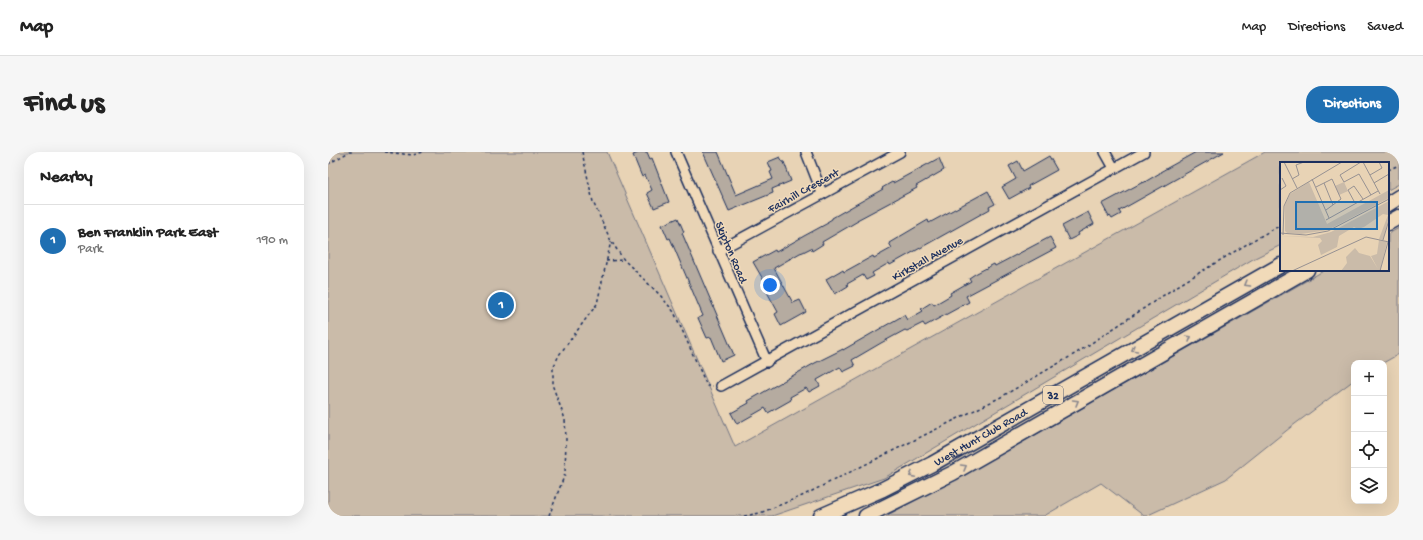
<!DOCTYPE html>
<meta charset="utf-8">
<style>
body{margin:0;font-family:"Gochi Hand",sans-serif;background:#f6f6f6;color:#222}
.controls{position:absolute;right:12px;bottom:12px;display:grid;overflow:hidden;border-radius:8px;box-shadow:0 4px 16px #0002}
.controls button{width:36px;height:36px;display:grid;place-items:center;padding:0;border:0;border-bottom:1px solid #e0e0e0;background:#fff;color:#222;font:20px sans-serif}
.you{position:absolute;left:442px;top:133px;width:14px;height:14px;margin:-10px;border:3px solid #fff;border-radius:50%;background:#1a73e8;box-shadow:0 0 0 6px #1a73e833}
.badge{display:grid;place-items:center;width:26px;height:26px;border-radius:50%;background:#1f6fb2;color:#fff;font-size:13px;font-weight:700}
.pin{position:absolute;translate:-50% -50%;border:2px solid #fff;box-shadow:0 1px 4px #0006}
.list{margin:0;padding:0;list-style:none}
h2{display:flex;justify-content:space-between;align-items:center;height:52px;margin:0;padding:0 16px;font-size:17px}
h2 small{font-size:13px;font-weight:400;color:#767676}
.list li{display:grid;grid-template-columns:26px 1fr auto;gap:12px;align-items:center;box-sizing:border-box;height:72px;padding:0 16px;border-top:1px solid #e0e0e0}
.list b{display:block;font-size:15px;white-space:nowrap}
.list p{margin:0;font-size:13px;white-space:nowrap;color:#767676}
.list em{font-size:13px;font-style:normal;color:#767676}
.icon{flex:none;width:22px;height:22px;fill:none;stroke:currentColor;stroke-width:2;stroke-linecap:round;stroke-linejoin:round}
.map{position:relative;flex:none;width:1071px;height:364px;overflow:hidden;border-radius:16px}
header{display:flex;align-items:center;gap:24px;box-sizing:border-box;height:56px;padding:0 20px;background:#fff;border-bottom:1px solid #e0e0e0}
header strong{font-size:19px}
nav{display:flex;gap:22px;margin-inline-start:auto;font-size:14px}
.intro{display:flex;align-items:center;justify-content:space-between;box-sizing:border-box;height:96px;padding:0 24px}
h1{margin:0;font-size:28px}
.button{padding:10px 18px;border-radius:16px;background:#1f6fb2;color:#fff;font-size:14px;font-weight:700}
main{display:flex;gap:24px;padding:0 24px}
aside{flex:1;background:#fff;border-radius:16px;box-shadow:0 4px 16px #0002}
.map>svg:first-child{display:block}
.green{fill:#cabba9;stroke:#727584}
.building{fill:#b5aba0;stroke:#1b2f5e}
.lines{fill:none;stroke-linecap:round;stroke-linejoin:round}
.minor-casing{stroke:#1b2f5e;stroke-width:12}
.primary-casing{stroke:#1b2f5e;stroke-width:17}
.path{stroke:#1b2f5e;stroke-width:1.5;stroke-dasharray:3 3;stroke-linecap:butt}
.minor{stroke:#f1dab9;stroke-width:9}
.primary{stroke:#f1dab9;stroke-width:14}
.oneway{stroke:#86848c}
.labels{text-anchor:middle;stroke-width:3;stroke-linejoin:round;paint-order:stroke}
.shield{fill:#f1dab9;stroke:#5b6279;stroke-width:1}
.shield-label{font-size:11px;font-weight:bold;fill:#1b2f5e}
.street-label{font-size:12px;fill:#1b2f5e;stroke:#f1dab9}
.inset-road{fill:none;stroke:#969192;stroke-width:1}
.view{fill:#1f6fb2;fill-opacity:0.15;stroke:#1f6fb2;stroke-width:2}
.inset-edge{fill:none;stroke:#1b2f5e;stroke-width:2}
</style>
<header>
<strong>Map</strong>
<nav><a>Map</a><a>Directions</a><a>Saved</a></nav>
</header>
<div class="intro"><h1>Find us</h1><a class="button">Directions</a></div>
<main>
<aside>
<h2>Nearby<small></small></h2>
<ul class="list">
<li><span class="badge">1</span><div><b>Ben Franklin Park East</b><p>Park</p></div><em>190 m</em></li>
</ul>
</aside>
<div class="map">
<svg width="1071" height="364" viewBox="0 0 1071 364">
<rect width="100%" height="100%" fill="#e8d3b5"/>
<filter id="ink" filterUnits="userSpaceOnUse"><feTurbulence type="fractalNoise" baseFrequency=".025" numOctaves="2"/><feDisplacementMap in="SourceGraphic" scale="8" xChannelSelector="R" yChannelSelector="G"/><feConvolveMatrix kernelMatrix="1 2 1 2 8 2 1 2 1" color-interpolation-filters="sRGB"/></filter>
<g filter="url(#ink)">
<path class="green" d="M0,0H279L407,295L937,0H1071V32L1060,38V11H953V93L925,107L556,326L444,364H0Z
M1071,76V202L1055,211H1026V228L963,275L898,327L818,364H816L773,331L716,364H558L684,296L997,118H1060V82Z"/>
<path class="building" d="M313,0H319L322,7L324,6L341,50L326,56L319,41L324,38L317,23L314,25L305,3Z
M375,0H390L408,43L445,27L442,20L444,19L440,10L452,5L455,10H456L463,29L444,37L445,41L401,59Z
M868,0H896L791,59L793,62L784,67L782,64L781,65L774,52L815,30V31L832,21V20Z
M721,4L729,18L700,34L701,36L681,47L674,35L688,27L681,14L690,9L695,19Z
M611,6L616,18L588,34L589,36L529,68L530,69L494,90L495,92L492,94L484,99L483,96L475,100L472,101L446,116L465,151L472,148L478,160L453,174L447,162L450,160L434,131L436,129L425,110L447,98L448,100L476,84L500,71L499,70L504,67V66L555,37L554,36L564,30L565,31Z
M660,39L667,52L661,55L662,57L562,113L561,111L544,121L546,124L538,128L535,123L519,132L520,134L507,142L498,127L512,119V120L515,118L516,120L545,104L546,106L564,96L561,91L588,75L600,68L601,71Z
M760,60L766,72L750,81L751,83L741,88L734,74Z
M350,66L356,80L354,81L406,203L393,209L383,185L379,186L370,166L375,164L342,86L340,87L334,73Z
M722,85L728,96L638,144L641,150L597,174L595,171L579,179L577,178L553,191L524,208L527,214L515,220L512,215L489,228L492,234L481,240L478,236L462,245L463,248L440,261L437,256L409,272L403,261L421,251L420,249L487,211L515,197V198L576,163L579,168L595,159L593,157L604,150L606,153L623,143L622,141L643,129L641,126L647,122L666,112L667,114Z"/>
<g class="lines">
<g class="minor-casing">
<path id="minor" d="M348,0L439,210
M478,0L494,41
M777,0L786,16
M390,99L572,0
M393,234L816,0"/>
</g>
<g class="primary-casing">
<g id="primary">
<path d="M1060,52L1071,45"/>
<path d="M1060,71L1071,65"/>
<path id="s1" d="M493,364L555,337L604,312L953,113"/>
<path d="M538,364L625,321L979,118"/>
</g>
</g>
<path class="path" d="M56,0L85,3L95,0
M254,0L265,50L283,89L296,108L332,143L346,160L379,234H385
M0,12L21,0H24
M1060,18L1071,13
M278,109L296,108
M221,364L237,322L238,287L237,267L225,235V216L231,203L269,152L283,89
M416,364L432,361L474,344L673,245L750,200L851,133L929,86L953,73"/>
<use href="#minor" class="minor"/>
<use href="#primary" class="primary"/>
</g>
<defs><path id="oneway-chevron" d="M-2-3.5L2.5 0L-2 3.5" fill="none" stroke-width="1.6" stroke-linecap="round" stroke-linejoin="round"/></defs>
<g class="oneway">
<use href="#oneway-chevron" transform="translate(919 132) rotate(150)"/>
<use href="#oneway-chevron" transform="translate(861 186) rotate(-30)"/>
<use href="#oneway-chevron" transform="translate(806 197) rotate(150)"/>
<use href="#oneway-chevron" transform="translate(748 250) rotate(-30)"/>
<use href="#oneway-chevron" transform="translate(636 315) rotate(-30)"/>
<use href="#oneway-chevron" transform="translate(584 323) rotate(153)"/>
</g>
</g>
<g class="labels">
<rect class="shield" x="715" y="234" width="20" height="18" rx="3"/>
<g class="shield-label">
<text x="725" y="247">32</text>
</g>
<g class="street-label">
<text transform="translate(475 38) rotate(-29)" y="4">Fairhill Crescent</text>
<text transform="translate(404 100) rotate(67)" y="4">Skipton Road</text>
<text transform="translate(599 106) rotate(-29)" y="4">Kirkstall Avenue</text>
<text dy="4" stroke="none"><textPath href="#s1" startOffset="178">West Hunt Club Road</textPath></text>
</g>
</g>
<g transform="translate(952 10)">
<rect width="109" height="109" fill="#e8d3b5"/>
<path d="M29,20L47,62L109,28V36L48,68L21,72L7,71L5,69V43L10,32ZM64,20L68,29L59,33L55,24ZM109,39V55L103,78L99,77L108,53L103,52L84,65L78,67L74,65L59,74L57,85L41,93L38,83L42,79L40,76L0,74L33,75L51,70ZM99,78L107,80L100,109H61L67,101L66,95L75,86L79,91L90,94L98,107L91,94L97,92Z" fill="#cabba9"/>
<path class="inset-road" d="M4,0L17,26M81,0L60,13L64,20L79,12L91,33M83,0L100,32M90,13L102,6L99,0M12,17L19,13L16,3L24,0M32,17L49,56M44,21L53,43M94,21L109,12M36,25L52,17L61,37L46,48M0,28L6,24L2,16M75,41L68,28L74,24L83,37M46,58L98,29M0,71L26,73L48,69L109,37M3,73L4,44L10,31L62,0M103,78L109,58M12,109L86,75L109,80M100,109L108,80"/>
<path class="view" d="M16,40H97V67H16Z"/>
<rect width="109" height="109" class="inset-edge"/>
</g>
</svg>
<div class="controls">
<button>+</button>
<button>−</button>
<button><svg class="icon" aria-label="locate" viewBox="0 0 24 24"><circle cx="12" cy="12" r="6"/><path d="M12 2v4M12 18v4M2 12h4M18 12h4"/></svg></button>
<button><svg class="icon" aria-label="layers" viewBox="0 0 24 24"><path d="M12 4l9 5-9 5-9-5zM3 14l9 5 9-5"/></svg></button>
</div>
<div class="you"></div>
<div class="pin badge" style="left:173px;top:153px">1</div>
</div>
</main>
